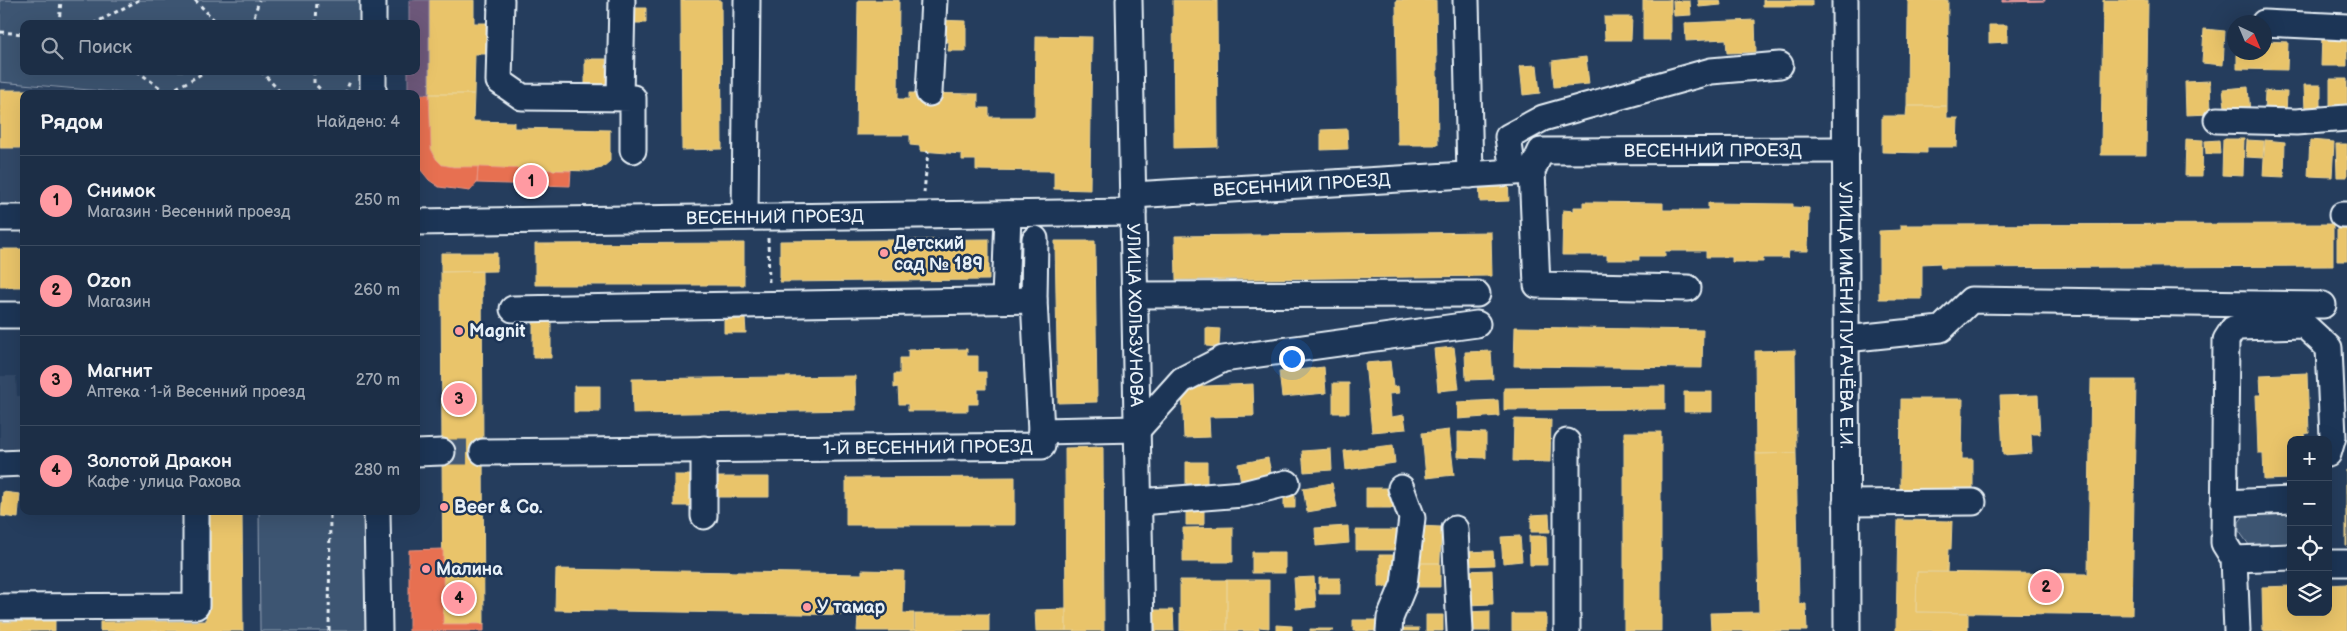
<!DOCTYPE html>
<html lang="ru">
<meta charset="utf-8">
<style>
body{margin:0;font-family:"Balsamiq Sans",sans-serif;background:#293a51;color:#f1f3f6}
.controls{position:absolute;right:15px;bottom:15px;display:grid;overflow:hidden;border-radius:10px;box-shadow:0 5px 20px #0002}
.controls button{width:45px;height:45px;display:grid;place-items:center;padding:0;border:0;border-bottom:1px solid #3a4a5f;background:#1c2e46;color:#f1f3f6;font:25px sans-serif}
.compass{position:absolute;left:2227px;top:15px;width:45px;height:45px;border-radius:50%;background:#1c2e46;box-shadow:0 5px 20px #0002;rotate:136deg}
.you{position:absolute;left:1291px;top:358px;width:18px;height:18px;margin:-12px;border:4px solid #fff;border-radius:50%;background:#1a73e8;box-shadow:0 0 0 8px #1a73e833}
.badge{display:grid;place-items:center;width:32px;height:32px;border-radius:50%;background:#ff9aa2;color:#111;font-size:16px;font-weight:700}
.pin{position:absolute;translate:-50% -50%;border:2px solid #fff;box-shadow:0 1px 5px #0006}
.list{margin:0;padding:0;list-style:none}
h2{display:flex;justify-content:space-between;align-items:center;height:65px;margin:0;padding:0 20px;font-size:21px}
h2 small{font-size:16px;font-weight:400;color:#a0a8b3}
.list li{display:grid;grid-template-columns:32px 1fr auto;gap:15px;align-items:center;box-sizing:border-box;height:90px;padding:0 20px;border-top:1px solid #3a4a5f}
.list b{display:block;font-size:19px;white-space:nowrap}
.list p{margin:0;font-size:16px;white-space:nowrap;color:#a0a8b3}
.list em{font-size:16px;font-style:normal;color:#a0a8b3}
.icon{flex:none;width:28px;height:28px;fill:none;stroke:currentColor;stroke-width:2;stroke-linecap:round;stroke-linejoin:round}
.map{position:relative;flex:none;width:2347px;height:631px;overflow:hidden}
.search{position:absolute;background:#1c2e46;box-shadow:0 5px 20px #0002;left:20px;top:20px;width:400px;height:55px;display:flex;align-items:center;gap:12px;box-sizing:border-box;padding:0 18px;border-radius:10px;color:#a0a8b3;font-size:19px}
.panel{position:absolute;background:#1c2e46;box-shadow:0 5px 20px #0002;left:20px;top:90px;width:400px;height:425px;border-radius:10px}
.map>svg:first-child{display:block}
.built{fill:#334a68}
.green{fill:#3e5472;stroke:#93a2b5}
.homes{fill:#e9c46a;stroke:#e9d295}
.shops{fill:#e76f51;stroke:#e79683}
.offices{fill:#6d597a;stroke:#9287a0}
.health{fill:#f28482;stroke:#efa5a5}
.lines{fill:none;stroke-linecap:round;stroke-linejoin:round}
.minor-tunnel{stroke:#425874;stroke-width:25;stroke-dasharray:25 12;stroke-linecap:butt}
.minor-casing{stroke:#e8f1f8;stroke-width:29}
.path{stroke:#e8f1f8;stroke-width:3;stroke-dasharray:4 4;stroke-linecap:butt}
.minor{stroke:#1d3557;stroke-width:25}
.poi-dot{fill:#ff9aa2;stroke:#1d3557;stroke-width:2}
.labels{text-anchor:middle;stroke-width:5;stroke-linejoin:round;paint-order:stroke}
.street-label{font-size:18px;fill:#e8f1f8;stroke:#1d3557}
.poi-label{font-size:18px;font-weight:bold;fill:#e8f1f8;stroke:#1d3557;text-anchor:start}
</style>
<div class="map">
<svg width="2347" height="631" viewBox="0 0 2347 631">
<rect width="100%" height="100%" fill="#253d5d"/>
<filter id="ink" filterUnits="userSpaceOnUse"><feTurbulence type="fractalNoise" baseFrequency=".02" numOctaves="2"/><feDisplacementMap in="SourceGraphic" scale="10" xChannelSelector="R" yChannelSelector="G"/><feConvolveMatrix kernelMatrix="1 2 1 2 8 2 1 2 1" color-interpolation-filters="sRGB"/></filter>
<g filter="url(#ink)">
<path class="built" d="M0,82L42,87L134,94H24V209H0Z
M0,376H16L17,396H24V449L0,450Z"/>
<path class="green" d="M0,0H360V24H24V71H361V94H134L0,82Z
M259,511H367L368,631H260Z
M2291,511V543L2249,545L2239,531V522L2245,514Z"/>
<path class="homes" d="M429,0H474V23H486V54H475L474,94H429Z
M681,0H721L722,149L682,150Z
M858,0H899L898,99H909V93L978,94V108H989V117H1035L1036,36L1092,37L1090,190L1054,189V171L976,170V160H962V154L920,151V146L910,145V135H856Z
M1173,0H1217L1218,147L1174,148Z
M1396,0H1436L1438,145H1398Z
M1643,0H1671V40H1643Z
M1698,0H1720L1721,5L1699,7Z
M1763,0H1812V6H1763Z
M1908,0H1948L1947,106H1907Z
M2103,0H2148L2146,155H2101Z
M1673,1H1690L1691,15L1674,16Z
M632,8H646V23H632Z
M1604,17H1632L1631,40H1605Z
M936,20L966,21V51H948L949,42L935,41Z
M1755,20L1756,52L1727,53L1726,39L1686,41L1685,23Z
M1989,25H2007V42L1989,43Z
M2204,29L2225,31L2223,65L2202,63Z
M2322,34H2347V66H2321Z
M2264,41L2288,42L2287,70L2237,69V52H2264Z
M1586,57L1589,84L1554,87L1552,61Z
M585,59H606V88H585Z
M1537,65L1540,93L1523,95L1520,66Z
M2330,79H2347V112H2330Z
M2210,81L2211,114L2186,115L2185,82Z
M2304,85H2321V111H2305Z
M2248,87L2250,113L2226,116L2223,89Z
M0,90H32V94H24V148H0Z
M2265,91L2287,92L2286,114L2264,113Z
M429,94H474L473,121L514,122V128L610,130V161L602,168L589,171L453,167L442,165L436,159L431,149Z
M1907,106H1947V118H1958L1957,147H1927V153L1882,152V116H1906Z
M1347,129L1348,149L1321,150V130Z
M2186,139L2203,140L2202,176H2185Z
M2223,139H2244L2243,176L2222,175Z
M2219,140L2220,154H2206L2205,141Z
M2247,140L2264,141L2263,158L2246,157Z
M2265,140L2285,142L2284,177L2263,176Z
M2310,140L2334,142L2332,177L2308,176Z
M2336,144H2347V177H2337Z
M1508,178L1509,201L1480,202L1479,179Z
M1583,202L1663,203V210H1708V203L1793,204V207L1809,208L1808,251H1789L1788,258H1763V262H1732V257H1706V251H1665V256H1639V260H1607V255H1562L1563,210L1574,211V207H1583Z
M2333,224V266L1941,268L1940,263L1922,264V299H1879V231L1901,230V225Z
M2337,224H2347V261H2337Z
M1491,232L1492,276L1176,280L1175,236Z
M989,239V280L780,282V241Z
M1055,241H1095L1097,402L1058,403Z
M744,243V285H535V244Z
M0,249H24V287H0Z
M441,253H497V271L441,272Z
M482,271L484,624H443L441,272Z
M724,318H745L746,333H724Z
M533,322H551V358H533Z
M1515,327L1703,330L1702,368L1514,366Z
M1206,328L1220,329L1219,347L1206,346Z
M1454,347L1459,389L1438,391L1434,349Z
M967,349V356H978V372H986V389H978V404H968V411H908V404H899L898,387L894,388V374H900V358H908V350Z
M1795,350L1796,453L1756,454L1755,351Z
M1491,351L1493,379L1466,380L1465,352Z
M1390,361L1393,387L1398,386L1399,393L1389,394L1391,417L1404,415L1406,429L1372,432L1365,363Z
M1324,367L1326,393L1282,397L1279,372Z
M2307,373L2309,433L2305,434L2306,440H2291V479L2264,480L2263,453H2258L2256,395H2261L2260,375Z
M855,376L856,410L633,414L632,379Z
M2091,380H2136L2132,615L1916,612L1917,572L2088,574Z
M1333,383H1349V413H1333Z
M1253,384L1254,416L1209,417L1210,437L1184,438L1182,387Z
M574,386H600V412H574Z
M1665,386V409L1504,410V388Z
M1684,392H1712V412H1684Z
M2038,395L2040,434H2031L2032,453L2003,455L2000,396Z
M1901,399H1963L1962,459H1973V491L1900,490Z
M1498,400L1499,416L1458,419L1457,402Z
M1514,419L1551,420L1550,462L1513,461Z
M1449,430L1454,475L1426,478L1422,433Z
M1458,432L1486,433V458L1458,457Z
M1624,432H1661V631H1624Z
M1393,445L1395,463L1346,470L1344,451Z
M1103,447L1104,631H1066L1065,448Z
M1331,449L1332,470L1304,472L1302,451Z
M1796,453L1799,604H1806L1807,631H1711L1710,613L1759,612L1756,454Z
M1268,458L1273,483L1242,489L1238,464Z
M1186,462H1207V492H1186Z
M2346,470H2347V546H2346Z
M674,475H694V506H674Z
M715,477H769V497H715Z
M1015,477V525H846V478Z
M1332,483L1337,507L1307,512L1303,488Z
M1366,488H1394V508H1366Z
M1284,489H1295V508H1284Z
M3,492L20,494L18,518L1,516Z
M1186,503H1204V525H1186Z
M205,511H242L243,631H100V622L206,621Z
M1549,514L1550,532H1531V515Z
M1898,520L1952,521L1951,549H1948L1947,572H1917L1916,612L1968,613V631H1896Z
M1348,526L1349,543L1316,546L1315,528Z
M1419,526L1441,527L1440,563H1418Z
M1233,527V562H1183V528Z
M1356,530H1397V550H1356Z
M1520,536L1522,561L1503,563L1501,537Z
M1529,536H1546L1547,565H1530Z
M1493,551L1494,565L1465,566V552Z
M1252,552H1285V573H1252Z
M1379,555H1397V587H1379Z
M1418,563H1440V587H1418Z
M556,569L862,574V570L904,571L903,613H914V631H857L858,615L555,610Z
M1492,570L1493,604L1466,605L1464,571Z
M1314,577L1316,607L1296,609L1294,578Z
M1319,578H1340V594H1319Z
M1180,580H1227V631H1180Z
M1227,580H1269V628L1259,627V631H1227Z
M2347,584V631H2263L2262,587L2291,586V612H2328V585Z
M1066,609V631H1036L1035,610Z
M1154,610H1173L1174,631H1155Z
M1490,611V631H1465V612Z
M915,614H989V631H915Z
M1512,614H1546V631H1512Z
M1426,615H1443V631H1426Z
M1353,620H1384V631H1353Z
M55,621V631H0V622Z
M1276,625L1292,626V631H1276Z
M1395,628H1419V631H1395Z
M1310,629H1333V631H1310Z"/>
<path class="shops" d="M416,94H429L431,149L436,159L442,165L453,167H478L477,183L470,191L439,187L429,180L416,164Z
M478,167L571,171L570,186L477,183Z
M443,549V624H484V631H409V550Z"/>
<path class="offices" d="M409,0H429V94H408V71H416V24H409Z"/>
<path class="health" d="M2002,0H2045V1L2002,2Z"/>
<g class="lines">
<path class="minor-tunnel" d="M442,452H483"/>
<g class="minor-casing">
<g id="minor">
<path d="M373,0V24"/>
<path d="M501,0L499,81L522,97L633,98V150"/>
<path id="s1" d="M1129,0L1141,631"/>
<path d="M1466,0L1470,175"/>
<path id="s2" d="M1845,0L1847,631"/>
<path d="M2264,23L2347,27"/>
<path d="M373,71V94"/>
<path d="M929,93L934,0"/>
<path d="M620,97L622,0"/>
<path d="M2217,120L2296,122L2347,118"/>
<path d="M1513,172L1508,137L1543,118L1711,71L1780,65"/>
<path id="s3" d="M1133,195L1532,171"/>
<path d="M2342,215H2347"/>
<path d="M745,217L747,0"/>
<path d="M0,218H24"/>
<path id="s4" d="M416,222L1133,212"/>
<path d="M1035,239L1034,300L1041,431"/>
<path id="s5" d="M1688,288L1537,285L1532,171L1541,151L1846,150"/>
<path d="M1135,295L1477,294"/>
<path d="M1005,300L1008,214"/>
<path d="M513,309L1034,300"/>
<path d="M0,315H24"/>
<path d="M1846,339L1941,329L1971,300L2323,305"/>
<path d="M1567,442V631"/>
<path d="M704,449V516"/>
<path id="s6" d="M483,452L1042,446L1041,431L1138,429L1182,380L1223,359L1477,324"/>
<path d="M416,453L442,452"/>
<path d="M0,464L24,463"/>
<path d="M1139,502L1243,494L1287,483"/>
<path d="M1846,503L1973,502"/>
<path d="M2224,503L2291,500"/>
<path d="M377,511L379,631"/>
<path d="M1455,529L1460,631"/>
<path d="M2234,559L2291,557"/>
<path d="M2328,563H2347"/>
<path d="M0,607L196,606V511"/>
<path d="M1389,631L1390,618L1404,584L1412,518L1401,488"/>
<path d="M2237,631L2234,559L2224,543L2226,340L2233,329L2240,327L2304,325L2329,348L2333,437L2328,454"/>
</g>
</g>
<path class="path" d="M195,0L218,24
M59,24L61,0
M93,24L139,0
M252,24L259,0
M316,24L317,0
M0,32L24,34
M137,71L167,93L207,71
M261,71L282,94
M314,71V83L325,94
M345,94L350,81
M924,193L928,151
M768,238L769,284
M329,631L330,511"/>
<use href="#minor" class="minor"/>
</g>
</g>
<g class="poi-dot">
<circle cx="884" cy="253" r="5"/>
<circle cx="459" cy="331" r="5"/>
<circle cx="444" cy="507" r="5"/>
<circle cx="426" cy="569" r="5"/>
<circle cx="807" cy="607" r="5"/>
</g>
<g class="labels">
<g class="street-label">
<text dy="6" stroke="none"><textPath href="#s5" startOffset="459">ВЕСЕННИЙ ПРОЕЗД</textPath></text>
<text dy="6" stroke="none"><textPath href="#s3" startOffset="169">ВЕСЕННИЙ ПРОЕЗД</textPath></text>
<text dy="6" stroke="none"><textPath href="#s4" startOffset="359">ВЕСЕННИЙ ПРОЕЗД</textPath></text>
<text dy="6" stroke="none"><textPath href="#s1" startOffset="315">УЛИЦА ХОЛЬЗУНОВА</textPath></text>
<text dy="6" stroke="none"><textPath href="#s2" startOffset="315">УЛИЦА ИМЕНИ ПУГАЧЁВА Е.И.</textPath></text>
<text dy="6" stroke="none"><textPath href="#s6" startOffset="445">1-Й ВЕСЕННИЙ ПРОЕЗД</textPath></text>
</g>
<g class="poi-label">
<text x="894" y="249">Детский<tspan x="894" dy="21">сад № 189</tspan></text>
<text x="469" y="337">Magnit</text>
<text x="454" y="513">Beer &amp; Co.</text>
<text x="436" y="575">Малина</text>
<text x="817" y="613">У тамар</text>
</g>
</g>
</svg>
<div class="controls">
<button>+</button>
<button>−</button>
<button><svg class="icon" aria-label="locate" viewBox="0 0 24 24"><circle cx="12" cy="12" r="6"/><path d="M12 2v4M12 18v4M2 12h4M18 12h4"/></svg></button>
<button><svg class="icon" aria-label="layers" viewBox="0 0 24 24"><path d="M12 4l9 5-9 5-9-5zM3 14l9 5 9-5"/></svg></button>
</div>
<svg class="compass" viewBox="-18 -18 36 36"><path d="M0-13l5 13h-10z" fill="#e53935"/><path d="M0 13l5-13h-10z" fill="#a0a8b3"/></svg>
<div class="you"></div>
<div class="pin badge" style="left:531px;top:181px">1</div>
<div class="pin badge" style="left:2046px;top:587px">2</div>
<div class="pin badge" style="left:459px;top:399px">3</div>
<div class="pin badge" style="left:459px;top:598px">4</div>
<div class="search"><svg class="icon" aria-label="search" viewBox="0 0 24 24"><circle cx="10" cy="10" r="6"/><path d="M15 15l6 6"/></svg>Поиск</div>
<section class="panel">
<h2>Рядом<small>Найдено: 4</small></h2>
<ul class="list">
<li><span class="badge">1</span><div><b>Снимок</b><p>Магазин · Весенний проезд</p></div><em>250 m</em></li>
<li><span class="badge">2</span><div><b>Ozon</b><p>Магазин</p></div><em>260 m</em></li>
<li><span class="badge">3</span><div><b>Магнит</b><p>Аптека · 1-й Весенний проезд</p></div><em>270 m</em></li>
<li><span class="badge">4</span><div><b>Золотой Дракон</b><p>Кафе · улица Рахова</p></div><em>280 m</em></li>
</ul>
</section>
</div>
